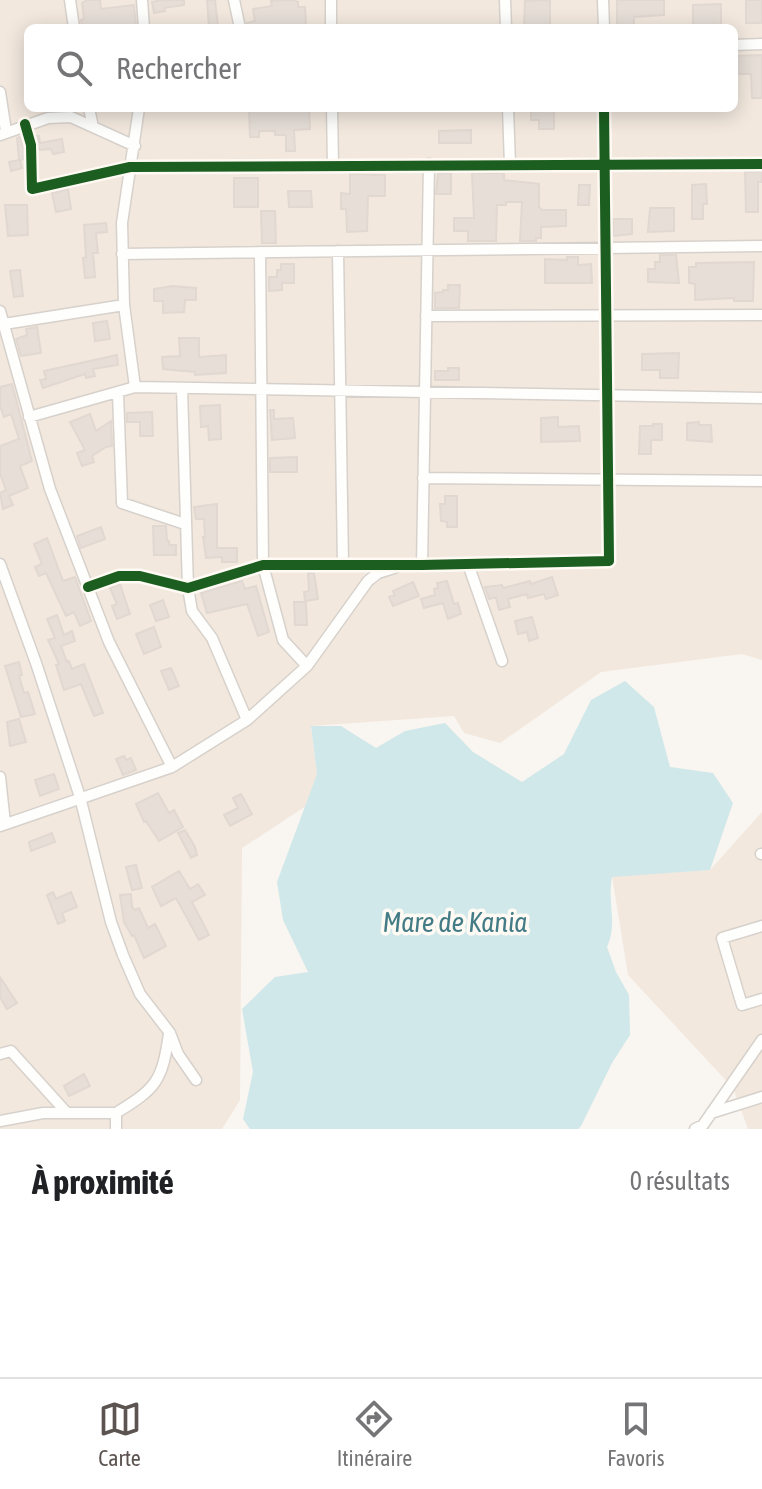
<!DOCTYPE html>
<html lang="fr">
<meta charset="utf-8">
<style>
body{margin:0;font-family:"Asap Condensed",sans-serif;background:#f6f6f6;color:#202124}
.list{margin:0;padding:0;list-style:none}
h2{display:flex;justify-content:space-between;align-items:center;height:104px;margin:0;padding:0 32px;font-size:34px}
h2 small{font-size:26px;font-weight:400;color:#757577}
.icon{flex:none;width:44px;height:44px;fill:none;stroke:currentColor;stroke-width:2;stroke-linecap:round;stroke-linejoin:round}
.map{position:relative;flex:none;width:762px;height:1129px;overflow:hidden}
.search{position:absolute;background:#fff;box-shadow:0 4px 20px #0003;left:24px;right:24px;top:24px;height:88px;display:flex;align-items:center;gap:20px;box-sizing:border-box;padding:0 28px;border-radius:12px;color:#757577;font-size:30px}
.sheet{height:248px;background:#fff}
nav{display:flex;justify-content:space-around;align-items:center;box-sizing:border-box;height:112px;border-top:2px solid #e0e0e0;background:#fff;font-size:22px;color:#757577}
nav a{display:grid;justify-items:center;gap:4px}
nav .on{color:#5c5450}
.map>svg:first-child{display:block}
.residential{fill:#f2e8de;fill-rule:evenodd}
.water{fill:#d0e8ea}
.building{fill:#e6ded7;stroke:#e2d8d2;stroke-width:2}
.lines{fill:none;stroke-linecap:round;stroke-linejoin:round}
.minor-casing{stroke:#d7d1cb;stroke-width:13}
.minor{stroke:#fefefd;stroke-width:10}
.cycleway-casing{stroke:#fffaf3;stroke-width:15}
.cycleway{stroke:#1b5e20;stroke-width:10}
.labels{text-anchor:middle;stroke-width:7;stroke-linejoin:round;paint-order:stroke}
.water-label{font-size:28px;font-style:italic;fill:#437c86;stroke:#fffaf3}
</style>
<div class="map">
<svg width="762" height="1129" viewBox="0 0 762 1129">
<rect width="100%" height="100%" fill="#f9f5f0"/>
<path class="residential" d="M0,0H762V660L742,654L601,672L500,743L464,733L454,716L311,726L317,774L306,806L242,848L240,1100L222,1129H0ZM28,28H734V108H28Z
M762,812V1129H748L733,1088L628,975L612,876L710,870Z"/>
<path class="water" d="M625,681L654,707L670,767L713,773L733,803L710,870L612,877C607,903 618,923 607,947L616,972L629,995L630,1035L612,1063L581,1126L578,1129H250L243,1119L253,1072L242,1009L275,977L308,972L283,920L277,882L317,774L311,726H341L376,748L405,731L445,723L473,752L522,782L564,754L591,700Z"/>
<path class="building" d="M87,0H100L101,9L134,5L136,28H82L81,20L84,19L82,3Z
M161,0H184V5L164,8L165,11L154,13L152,2Z
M207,0H215L218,26L209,27Z
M293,0L298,2V7H305L306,28H248L247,23L255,21L253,9L272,6L271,1Z
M550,0V28L524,26L525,1Z
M617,0H664V15L634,17V28H617Z
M746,0H762V23H746Z
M721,4V25H693V5Z
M762,55V98H752L751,74H734V56Z
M249,108H309L310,129L294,130L295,151H286V135H275V131H259V137H250Z
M536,108H554V129H539V120H531V111H536Z
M471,130V143H439V131Z
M37,136H39L40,143L62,139L64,152L53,154L51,149L39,150Z
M20,137L23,146V159L20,160L22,168L11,171L9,162L19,160L17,138Z
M745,172H762V182H758V212H746Z
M451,173V194H436L438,174Z
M472,173H504V180L539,184V207L542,210H566V226L541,227V238H536V241H520L522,202H506V205H497L496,241H468V231H454V218H474Z
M350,174L385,175V196H368L367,231L347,232L346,209H341V193L350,194Z
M234,178H258V207H234Z
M706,184L707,204H703V219H692V185Z
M579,185H590L589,205H578Z
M68,189L71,209L56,212L52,193Z
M288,191H311L312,207H289Z
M5,205H27L28,235L8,236Z
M650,208H674V231L648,232Z
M261,211H275L276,243H262Z
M613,219H632V234L613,236Z
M106,223L107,232L96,233L98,253H93L95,277L85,278L83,258L86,257L84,225Z
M660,255H676L679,283L648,282V269H655V262H660Z
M567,257H578V265L591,264L592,283H545V259L567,260Z
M754,262L753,301H734V298L695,300V284L689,283V267H696V263Z
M281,264H294V283H282V290L269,291V277H277V270H281Z
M20,270L23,296L14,297L10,271Z
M448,285H460L459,308H435V293L443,292V290H448Z
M172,286L196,288V300H185L184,312L163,313V301H154V289Z
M107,321L110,339L95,341L93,323Z
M37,327L41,353L21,356L16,339L27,335L26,329Z
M179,338H199V357L226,355V373L195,375V372L163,369L162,357L180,356Z
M679,353L678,378H660V370H642V354Z
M117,355L118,365L93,369L95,376L86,378L85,374L43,388L40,380L46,379L44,371Z
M448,368H459V380H435V371H448Z
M12,384L32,461L20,466L28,488L9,496L13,505L3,509L0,493L6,490L0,474V446L19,439L11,414L4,417L0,406V387Z
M220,405L221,439L209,440L208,426L201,427L200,406Z
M270,410H274V419L293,418L295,438L272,440Z
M152,412L153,436H140V422H127V413Z
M90,414L96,431L111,421L112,446L106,447L92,456L94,462L82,466L77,453L85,450L70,422Z
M558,417V427L579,426L580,441L541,442V418Z
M699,422V425H711L712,442L687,440V423Z
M653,424H662V440H651V454H639L640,426H653Z
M297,457V472H270V458Z
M445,496H457V527H447V522L441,521L440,504H445Z
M217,504V548H237V562H222V557L206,558L203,537H205L204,519H196L194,507Z
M153,526H166L167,541H169V545H176V555H154Z
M101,527L105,539L81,548L77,536Z
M47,538L63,581L75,577L91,621L80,626L74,612L66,616L46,573L39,576L35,567L42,564L34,544Z
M308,573H314L318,599L305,601L304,592L309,591Z
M552,577L558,595L546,599L544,594L528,598L527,594L508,599L510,607L499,610L496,597L489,599L485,587L502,585L503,588L530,581L531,584Z
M242,581L245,589L256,586L269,632L258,636L247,604L207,613L201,593Z
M447,581L454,604L458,603L461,614L448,619L443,603L424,608L421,599L435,595L434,589L438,588L437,583Z
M413,582L419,596L393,606L389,597L395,595L393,591Z
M120,584L130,614L117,619L112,606L117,604L110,588Z
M163,600L169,617L156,621L150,605Z
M294,602H306L307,625H295Z
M57,615L64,635L72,631L75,641L61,646L67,662L69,661L72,669L84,664L103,713L94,716L81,684L64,690L56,665L59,664L48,640L55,638L47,619Z
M532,617L538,638L529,641L527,632L518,634L515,621Z
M154,627L161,647L144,654L136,634Z
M19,662L22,675L19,676L24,693L28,692L35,714L21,717L5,666Z
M171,668L179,686L169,690L161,671Z
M19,719L26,742L10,746L7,722Z
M124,756L126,760L131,758L136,770L123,775L116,759Z
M54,774L59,789L40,796L35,780Z
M158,793L169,813L174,810L183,827L159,841L146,821L144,822L136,804Z
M241,794L252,814L230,826L224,815L238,808L233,798Z
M185,830L195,847L197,855L191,858L178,833Z
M52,833L55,842L31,851L29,842Z
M136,865L142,888L132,890L126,867Z
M179,871L190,889L198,884L205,895L192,902L209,935L199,940L176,898L161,906L152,887Z
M53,892L56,899L71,892L77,907L62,913L65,921L58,924L47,895Z
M131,894L132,907L135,910L139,908L148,928L155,924L166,946L144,958L134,935L132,936L124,922L120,895Z
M0,977L17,1003L7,1009L0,997Z
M84,1074L90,1086L69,1096L64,1086Z"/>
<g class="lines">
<g class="minor-casing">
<path id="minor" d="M70,0L74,28
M142,0L144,28
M234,0L240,28
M331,0V28
M505,0L506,28
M603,0L604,28
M734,45L762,44
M0,92L6,131
M89,108L93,127
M332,108L333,165
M508,108L510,165
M25,124L31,145L32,189L130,167L762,164
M0,135L48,118L71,117L135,146
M338,251L343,564
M122,254L762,246
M0,311L50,489L109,642L172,767L0,826
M426,316L762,315
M4,324L124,305
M135,387L124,305L122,223L139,108
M182,388L188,588L192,611L212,638L247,720
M118,393L122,503L185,524
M29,417L135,387L762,398
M423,478L762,481
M0,564L36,663L80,797L111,922L123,955L140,994L170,1033L178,1054L196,1080
M468,564L502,661
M418,566L422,565L429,164
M88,587L119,576H140L188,588L263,565H422L609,561L604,108
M307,666L368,581L378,573L394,568
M172,767L247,720L307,666L283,640L263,565L260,252
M0,777L5,824
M761,854H762
M762,926L722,938L742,1005L762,999
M0,1054L11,1051L67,1113
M711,1113L762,1097
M0,1121L43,1113H116
M116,1129V1113C157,1088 162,1081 169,1034
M695,1129L703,1125L762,1040"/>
</g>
<use href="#minor" class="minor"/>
<g class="cycleway-casing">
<path id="cycleway" d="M25,124L31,145L32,189L130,167L762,164
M88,587L119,576H140L188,588L263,565H422L609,561L604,108"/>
</g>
<use href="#cycleway" class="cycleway"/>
</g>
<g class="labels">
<g class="water-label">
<text x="455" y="932">Mare de Kania</text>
</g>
</g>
</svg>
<div class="search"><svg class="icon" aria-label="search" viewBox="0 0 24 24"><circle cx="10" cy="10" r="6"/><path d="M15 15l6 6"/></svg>Rechercher</div>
</div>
<section class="sheet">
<h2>À proximité<small>0 résultats</small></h2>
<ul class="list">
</ul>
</section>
<nav>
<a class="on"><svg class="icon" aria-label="map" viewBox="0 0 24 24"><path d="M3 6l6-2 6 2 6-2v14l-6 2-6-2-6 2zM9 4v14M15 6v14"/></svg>Carte</a>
<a><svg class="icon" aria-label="directions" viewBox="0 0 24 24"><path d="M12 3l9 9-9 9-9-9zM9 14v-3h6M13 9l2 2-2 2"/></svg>Itinéraire</a>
<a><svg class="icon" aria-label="saved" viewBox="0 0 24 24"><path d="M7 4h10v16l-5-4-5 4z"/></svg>Favoris</a>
</nav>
